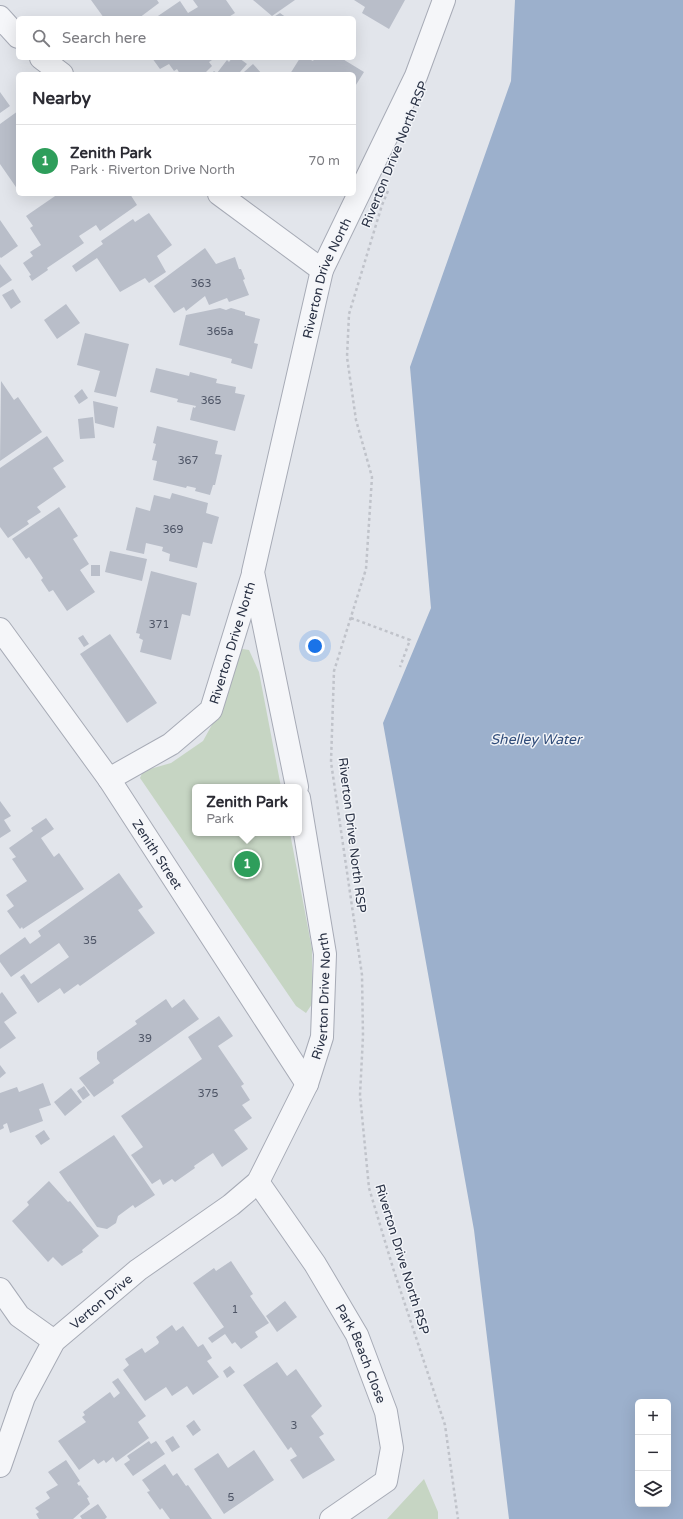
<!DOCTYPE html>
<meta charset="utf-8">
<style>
body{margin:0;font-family:"Varela Round",sans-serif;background:#f7f7f7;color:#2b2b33}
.controls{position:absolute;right:12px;bottom:12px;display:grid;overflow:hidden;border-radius:6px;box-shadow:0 4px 16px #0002}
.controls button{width:36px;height:36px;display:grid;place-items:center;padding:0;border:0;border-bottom:1px solid #e1e1e2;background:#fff;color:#2b2b33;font:20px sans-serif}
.you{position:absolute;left:315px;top:646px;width:14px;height:14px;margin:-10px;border:3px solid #fff;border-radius:50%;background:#1a73e8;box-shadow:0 0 0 6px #1a73e833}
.badge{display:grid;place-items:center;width:26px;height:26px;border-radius:50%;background:#d5424f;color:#fff;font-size:13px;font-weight:700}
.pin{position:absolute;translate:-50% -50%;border:2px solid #fff;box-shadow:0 1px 4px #0006}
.popup{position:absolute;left:192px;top:784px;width:110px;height:52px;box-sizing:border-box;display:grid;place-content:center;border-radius:6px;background:#fff;filter:drop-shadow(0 1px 3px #0005);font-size:13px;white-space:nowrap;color:#7c7c81}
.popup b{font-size:15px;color:#2b2b33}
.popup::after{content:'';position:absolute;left:50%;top:100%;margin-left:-8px;border:8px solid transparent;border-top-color:#fff}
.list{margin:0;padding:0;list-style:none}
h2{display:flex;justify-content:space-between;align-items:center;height:52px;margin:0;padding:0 16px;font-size:17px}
h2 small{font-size:13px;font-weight:400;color:#7c7c81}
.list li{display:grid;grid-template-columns:26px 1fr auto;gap:12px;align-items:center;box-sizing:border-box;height:72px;padding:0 16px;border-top:1px solid #e1e1e2}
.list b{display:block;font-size:15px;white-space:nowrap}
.list p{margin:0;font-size:13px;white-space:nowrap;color:#7c7c81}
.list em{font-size:13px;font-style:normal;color:#7c7c81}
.icon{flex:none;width:22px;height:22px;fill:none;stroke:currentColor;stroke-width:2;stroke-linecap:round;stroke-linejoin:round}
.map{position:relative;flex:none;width:683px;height:1519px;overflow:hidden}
.search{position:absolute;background:#fff;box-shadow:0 4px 16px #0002;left:16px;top:16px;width:340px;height:44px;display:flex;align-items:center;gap:10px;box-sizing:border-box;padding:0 14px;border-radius:6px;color:#7c7c81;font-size:15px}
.panel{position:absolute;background:#fff;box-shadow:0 4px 16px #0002;left:16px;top:72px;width:340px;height:124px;border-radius:6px}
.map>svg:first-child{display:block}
.green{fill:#c6d5c3}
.water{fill:#9cb0cc;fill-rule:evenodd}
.building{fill:#b9bec9}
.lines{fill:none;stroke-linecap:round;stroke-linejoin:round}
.minor-casing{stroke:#a7abb6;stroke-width:24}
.path{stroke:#c0c3ca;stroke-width:2.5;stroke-dasharray:3 3;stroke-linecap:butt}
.minor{stroke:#f5f6f9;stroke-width:22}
.labels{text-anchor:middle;stroke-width:3;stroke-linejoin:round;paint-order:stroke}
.number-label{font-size:11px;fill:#4d5465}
.street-label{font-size:13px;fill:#293144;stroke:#f2f4f8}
.water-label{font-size:14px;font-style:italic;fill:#314d7a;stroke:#f2f4f8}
</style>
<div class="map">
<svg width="683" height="1519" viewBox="0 0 683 1519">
<rect width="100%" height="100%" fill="#e2e5eb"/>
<path class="green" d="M236,648L249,650L259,672L281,787H195V833H290L312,949V1004L306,1013L296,1006L140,778L143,771L171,763L203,741L224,703Z
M424,1479L438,1512V1519H387Z"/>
<path class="water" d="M515,0H683V1519H509L474,1230L383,723L431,608L410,367L511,81ZM638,1402H668V1504H638Z"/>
<path class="building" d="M91,0H157L159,3L139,18H104Z
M193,0H226L235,13L227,18H155L180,1L188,13L198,7Z
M253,0H295L272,16Z
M354,0H405L389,29L362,13L365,7Z
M280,13L287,18H272Z
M152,58H215L209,62L212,66L204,74H180L177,69L174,71L169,64L160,69Z
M232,58H239L247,64L240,72L243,74H211L214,71L217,73L227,60L229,62Z
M300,58H307L313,61L315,58H341L364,72L354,88V74H290Z
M253,64L262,74H246L244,72Z
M0,92L10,106L0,113Z
M18,111V190L0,164V124Z
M58,194H130L137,205L100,231L96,225L79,236L84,243L47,268L48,270L32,281L29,276L31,275L23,263L33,256L30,252L41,245L30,228L33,226L26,216Z
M149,213L172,245L157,256L166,272L149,283L145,278L120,292L97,258L76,272L72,266L103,244L101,241L133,219L135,222Z
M0,220L18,246L1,258L0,257Z
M205,248L216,264L235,257L239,269H241L245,279L243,280L249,295L229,302L227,298L209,305L205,296L186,311L184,307L174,313L154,286Z
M0,264L12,280L0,288Z
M13,289L21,302L11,309L2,295Z
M66,304L80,323L57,339L44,320Z
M220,308L226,310L231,308L245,312V315L260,319L254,343L258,344L252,369L231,363L232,359L179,345L186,315Z
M85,333L129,344L116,397L94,392L100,371L77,365Z
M156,368L189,376L190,372L217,379L216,383L236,387L235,393L245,395L235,431L190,420L193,407L195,408L196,406L177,402L178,399L150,392Z
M1,381L14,400L18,397L42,432L0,461Z
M82,389L88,398L79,404L74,396Z
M93,401L118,407L114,428L95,423Z
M93,417L95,438L80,439L78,419Z
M157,426L218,441L215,454L222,455L215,485H213L210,495L195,491L196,488L187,486L186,488L153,480L157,461L152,460L156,444L153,443Z
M47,436L64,461L53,468L66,487L37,507L41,512L27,521L29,524L8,538L0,527V468Z
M172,493L208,503L206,513L219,517L212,544L203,542L197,568L169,561L170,554L162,551L163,547L146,543L144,554L126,550L136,507L150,511L154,495L170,499Z
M59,507L78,536L73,539L89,564L80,570L95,592L67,611L53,590L49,592L41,580L43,578L29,557L26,559L12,539Z
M110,551L147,559L142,581L105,572Z
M91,565H100V576H91Z
M151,571L197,583L190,616L182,614L171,660L140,652L143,640L139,638L140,634L136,633Z
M110,634L157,703L127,723L80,654Z
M83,635L89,644L84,647L78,638Z
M0,801L11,816L4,820L11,831L0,838Z
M46,818L54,829L41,838L54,857L59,853L84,889L23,929L22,927L20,929L7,911L14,906L6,895L27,881L12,859L16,857L9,848L33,831L31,828Z
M119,873L143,907L138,910L155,933L80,986L78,984L64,994L60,988L38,1003L20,977L24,974L31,984L69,957L59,943L11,977L0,962V955L25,937L30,944L41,936L38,931Z
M2,992L17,1013L4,1022L16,1038L0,1049V994Z
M166,999L172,1008L184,999L199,1019L113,1080L114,1083L94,1097L79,1078L100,1063L97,1059V1052L137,1024L135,1021Z
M219,1016L233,1036L218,1046L244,1084L241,1086L250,1100L242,1105L252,1118L234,1130L248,1149L222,1167L213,1153L194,1166L195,1168L175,1182L172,1179L163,1185L160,1179L152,1184L131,1155L143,1147L121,1116L202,1059L188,1037Z
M0,1065L6,1073L0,1078Z
M43,1083L51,1105L39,1109L43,1121L10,1133L7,1123L3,1125L4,1128L0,1130V1093L17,1087L19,1092Z
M84,1086L90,1095L83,1100L77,1091Z
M71,1088L82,1102L65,1116L54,1102Z
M44,1130L50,1139L41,1145L35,1136Z
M114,1135L155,1195L135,1208L133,1205L118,1216L116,1223L107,1229L97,1227L59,1172Z
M49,1181L68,1202L70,1201L99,1236L82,1250L83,1252L62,1266L53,1257L48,1262L12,1221L29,1205L27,1202Z
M231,1261L253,1294L250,1296L269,1323L255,1332L258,1337L241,1349L235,1342L232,1344L225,1334L212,1343L208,1338L224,1327L193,1283L214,1268L216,1271Z
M285,1301L297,1317L277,1332L266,1316Z
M172,1325L176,1331L183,1326L198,1347L203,1344L212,1358L207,1361L219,1377L193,1395L187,1386L172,1396L166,1387L145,1401L123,1370L129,1365L125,1359L142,1348L145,1353L158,1344L159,1342L156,1337Z
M277,1362L287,1376L296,1369L322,1406L311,1416L324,1434L319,1437L335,1460L303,1479L290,1460L297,1456L291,1447L288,1450L243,1385Z
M230,1366L235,1372L227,1378L223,1371Z
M118,1378L146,1416L138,1422L149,1438L116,1462L113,1457L106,1463L104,1460L98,1464L94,1459L79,1470L58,1441L86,1422L82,1417L85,1415L83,1412L110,1392L114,1398L120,1393L112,1382Z
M194,1420L201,1430L193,1436L186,1426Z
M173,1436L180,1447L172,1452L165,1441Z
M149,1441L151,1444L156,1441L165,1454L133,1476L124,1464L130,1460L127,1456Z
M254,1450L274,1480L224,1514L194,1469L218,1453L228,1468Z
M66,1460L80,1481L77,1483L79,1486L80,1485L89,1497L87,1498L90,1504L73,1519H39L36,1514L39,1512L35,1508L50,1498L46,1492L58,1485L48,1472Z
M165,1464L173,1476L177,1473L186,1486L188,1485L212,1519H170L162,1508L160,1510L147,1492L150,1491L142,1480Z
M98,1504L107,1517L105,1519H82L80,1516Z"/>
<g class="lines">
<g class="minor-casing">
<g id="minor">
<path d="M0,17L18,37"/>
<path d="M41,58L62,74"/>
<path d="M219,194L322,270"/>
<path id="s1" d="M0,629L109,779L307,1084"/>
<path id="s2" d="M109,779L171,744L211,710L253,574"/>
<path id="s3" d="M297,787L253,572L322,270L416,76L444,0"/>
<path id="s4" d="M258,1182L315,1264L357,1335L386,1412L392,1448L386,1481L331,1519"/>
<path d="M0,1289L19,1316L54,1341"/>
<path id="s5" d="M0,1466L24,1397L54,1341L138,1270L231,1205L258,1182L307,1084L322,1037L325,954L299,798"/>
</g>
</g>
<path class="path" d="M388,191L382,205L349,314L347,357L356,420L372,477L366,569L334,671L331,762L362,975L363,1036L360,1095L369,1188L393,1268L445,1425L458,1519
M351,618L410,640L400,667"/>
<use href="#minor" class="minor"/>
</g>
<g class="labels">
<g class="number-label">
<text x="201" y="287">363</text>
<text x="220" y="335">365a</text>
<text x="211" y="404">365</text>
<text x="188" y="464">367</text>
<text x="173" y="533">369</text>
<text x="159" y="628">371</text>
<text x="90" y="944">35</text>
<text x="145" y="1042">39</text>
<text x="208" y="1097">375</text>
<text x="235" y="1313">1</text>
<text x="294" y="1429">3</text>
<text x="231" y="1501">5</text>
</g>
<g class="street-label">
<text transform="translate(394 154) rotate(-68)" y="5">Riverton Drive North RSP</text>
<text dy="5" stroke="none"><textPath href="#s3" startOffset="523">Riverton Drive North</textPath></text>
<text dy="5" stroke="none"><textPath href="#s2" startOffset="194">Riverton Drive North</textPath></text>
<text transform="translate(353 835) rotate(83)" y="5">Riverton Drive North RSP</text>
<text dy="5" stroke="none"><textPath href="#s1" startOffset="275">Zenith Street</textPath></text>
<text dy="5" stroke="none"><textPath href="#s5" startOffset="595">Riverton Drive North</textPath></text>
<text transform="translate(403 1259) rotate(73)" y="5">Riverton Drive North RSP</text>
<text dy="5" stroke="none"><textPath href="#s5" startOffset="198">Verton Drive</textPath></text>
<text dy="5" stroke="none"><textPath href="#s4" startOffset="201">Park Beach Close</textPath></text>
</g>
<g class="water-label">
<text x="536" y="744">Shelley Water</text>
</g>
</g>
</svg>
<div class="controls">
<button>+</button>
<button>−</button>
<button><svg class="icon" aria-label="layers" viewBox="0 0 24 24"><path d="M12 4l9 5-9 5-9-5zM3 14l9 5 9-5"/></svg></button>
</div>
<div class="you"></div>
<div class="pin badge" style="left:247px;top:864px;background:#2e9e5b">1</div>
<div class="popup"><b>Zenith Park</b>Park</div>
<div class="search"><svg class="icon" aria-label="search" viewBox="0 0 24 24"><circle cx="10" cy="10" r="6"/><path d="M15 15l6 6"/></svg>Search here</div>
<section class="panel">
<h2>Nearby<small></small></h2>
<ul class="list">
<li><span class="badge" style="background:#2e9e5b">1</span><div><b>Zenith Park</b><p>Park · Riverton Drive North</p></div><em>70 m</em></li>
</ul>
</section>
</div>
